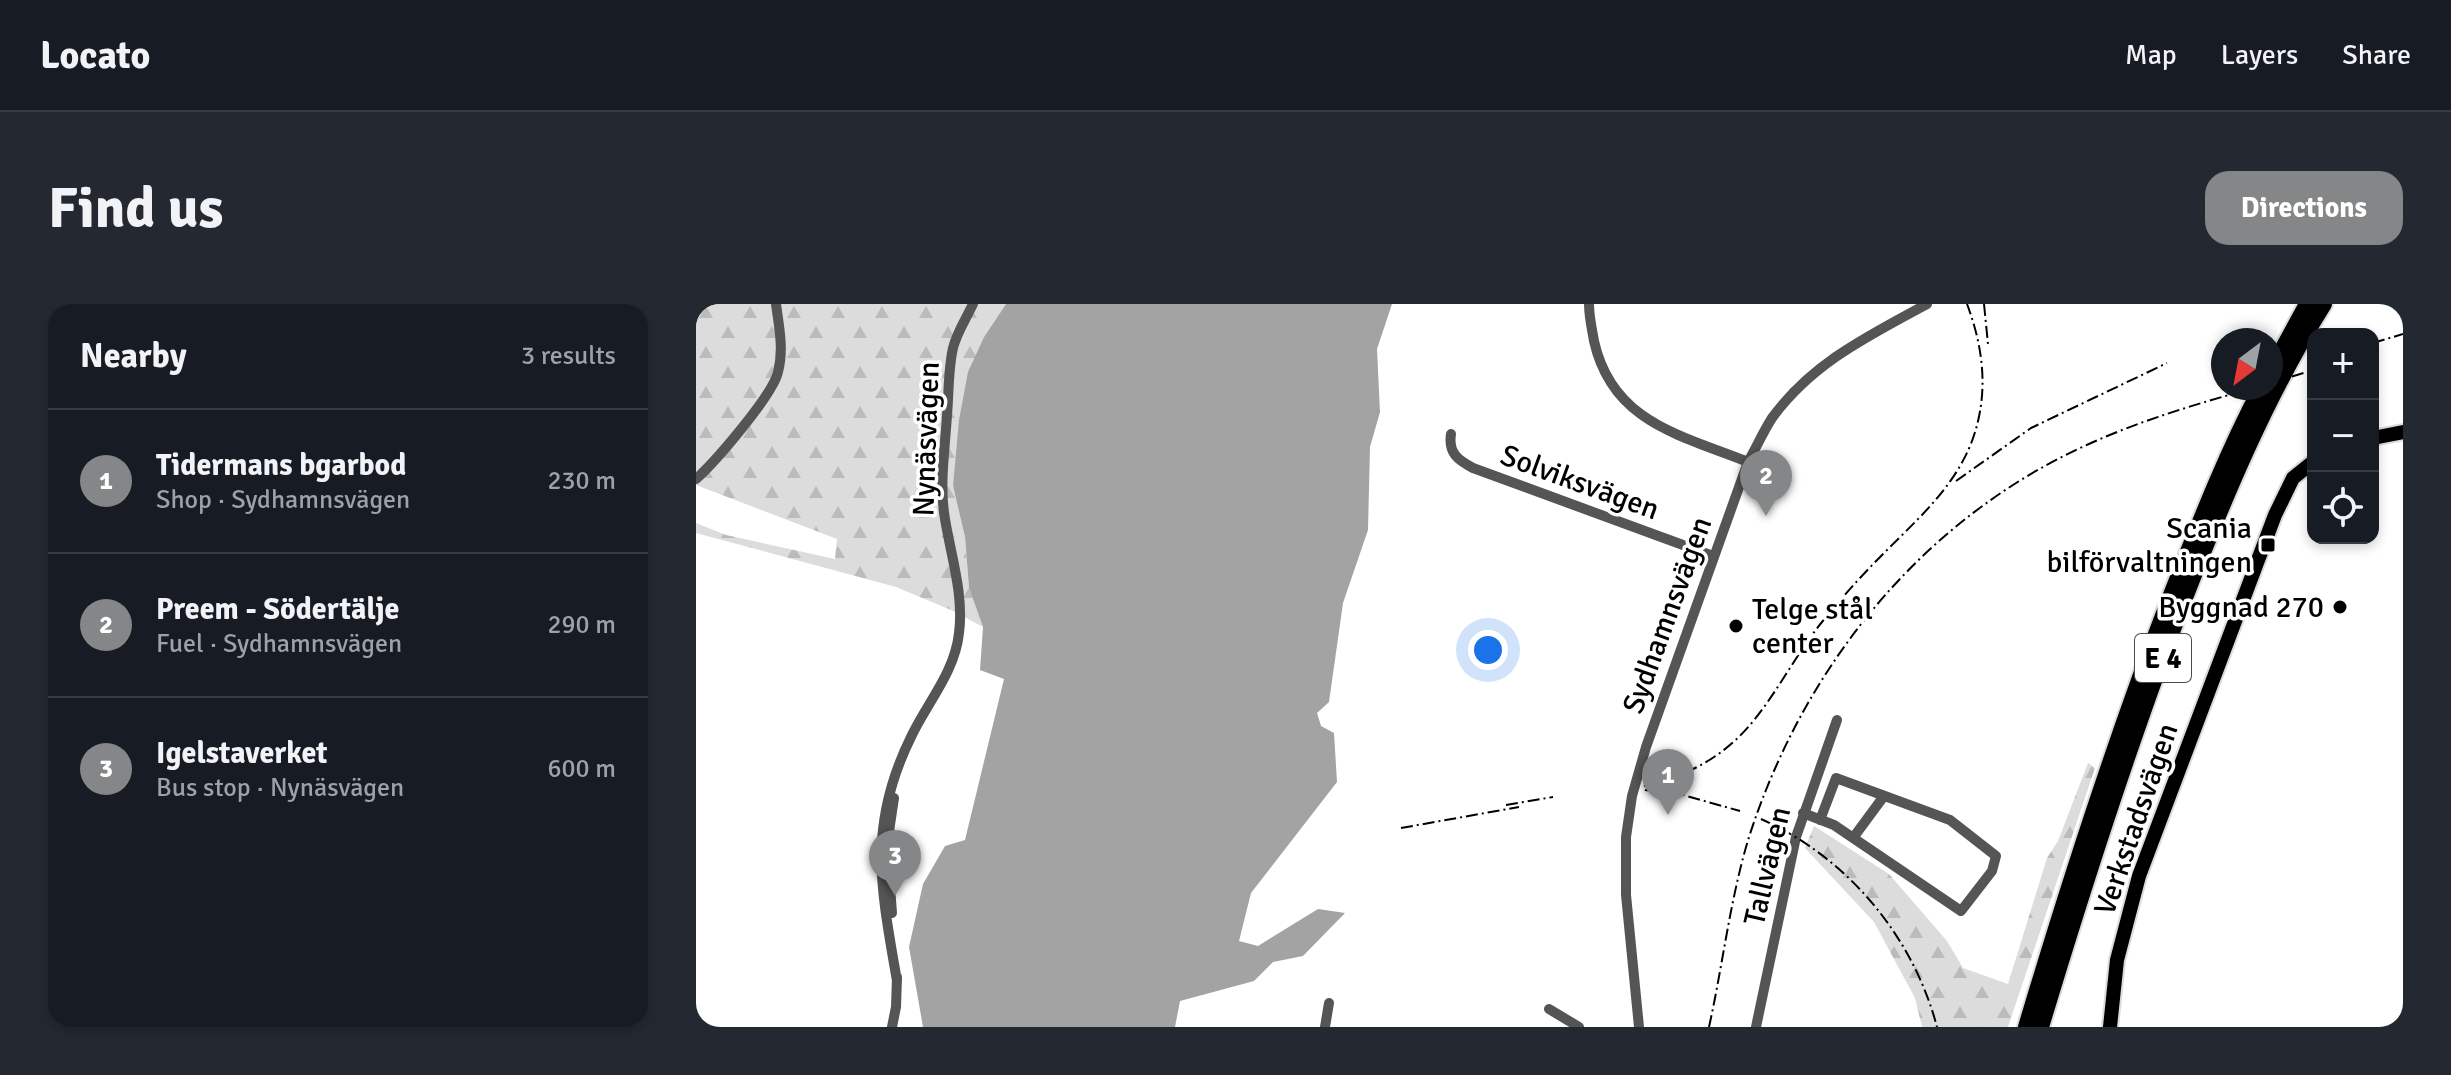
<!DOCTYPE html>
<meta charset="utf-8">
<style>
body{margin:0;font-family:Signika,sans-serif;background:#242831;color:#f1f3f6}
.controls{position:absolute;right:24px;top:24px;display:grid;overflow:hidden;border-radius:16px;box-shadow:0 4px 12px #0003}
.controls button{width:72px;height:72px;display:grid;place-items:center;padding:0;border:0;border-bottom:2px solid #363941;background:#171b24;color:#f1f3f6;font:40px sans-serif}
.compass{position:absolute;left:1515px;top:24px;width:72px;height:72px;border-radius:50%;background:#171b24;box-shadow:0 4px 12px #0003;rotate:212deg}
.you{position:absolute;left:792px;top:346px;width:28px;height:28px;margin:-20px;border:6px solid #fff;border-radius:50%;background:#1a73e8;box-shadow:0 0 0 12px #1a73e833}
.badge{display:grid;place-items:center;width:52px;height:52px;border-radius:50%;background:#858687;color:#fff;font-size:26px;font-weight:700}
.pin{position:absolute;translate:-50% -66px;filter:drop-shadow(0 2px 4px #0008)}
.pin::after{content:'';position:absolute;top:42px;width:28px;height:24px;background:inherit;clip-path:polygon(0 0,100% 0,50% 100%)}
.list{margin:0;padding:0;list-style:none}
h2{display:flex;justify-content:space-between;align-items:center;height:104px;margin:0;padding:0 32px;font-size:34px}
h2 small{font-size:26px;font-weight:400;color:#9ea1a6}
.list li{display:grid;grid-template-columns:52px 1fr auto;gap:24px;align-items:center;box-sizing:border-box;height:144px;padding:0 32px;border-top:2px solid #363941}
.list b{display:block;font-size:30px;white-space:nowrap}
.list p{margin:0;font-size:26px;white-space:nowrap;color:#9ea1a6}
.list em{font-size:26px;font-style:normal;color:#9ea1a6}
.icon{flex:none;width:44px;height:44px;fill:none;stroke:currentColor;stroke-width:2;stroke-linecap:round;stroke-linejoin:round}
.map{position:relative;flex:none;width:1707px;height:723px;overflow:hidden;border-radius:24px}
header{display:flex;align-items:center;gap:48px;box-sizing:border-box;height:112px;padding:0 40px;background:#171b24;border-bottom:2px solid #363941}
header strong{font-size:38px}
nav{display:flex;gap:44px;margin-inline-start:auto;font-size:28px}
.intro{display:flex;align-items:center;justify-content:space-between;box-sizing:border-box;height:192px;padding:0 48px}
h1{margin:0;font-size:56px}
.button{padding:20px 36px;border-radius:24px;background:#858687;color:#fff;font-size:28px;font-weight:700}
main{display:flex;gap:48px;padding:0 48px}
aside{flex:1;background:#171b24;border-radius:24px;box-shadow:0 4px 12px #0003}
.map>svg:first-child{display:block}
.forest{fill:url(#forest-firs)}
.water{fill:#a3a3a3}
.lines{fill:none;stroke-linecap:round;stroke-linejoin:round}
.major-casing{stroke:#dbdbdb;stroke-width:18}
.highway-casing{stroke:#dbdbdb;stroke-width:20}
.minor{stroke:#555;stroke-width:10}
.major{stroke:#000;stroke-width:14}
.highway{stroke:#000;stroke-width:16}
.rail{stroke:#000;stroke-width:2;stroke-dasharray:12 4 2 4;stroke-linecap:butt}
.poi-dot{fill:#000;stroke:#fff;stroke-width:3}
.labels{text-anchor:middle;stroke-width:7;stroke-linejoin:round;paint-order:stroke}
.shield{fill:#fff;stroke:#4c4c4c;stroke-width:2}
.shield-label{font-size:28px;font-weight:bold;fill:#000}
.street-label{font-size:30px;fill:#000;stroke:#fff}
.poi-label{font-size:30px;fill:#000;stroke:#fff;text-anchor:end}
</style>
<header>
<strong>Locato</strong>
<nav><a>Map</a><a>Layers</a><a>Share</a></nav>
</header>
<div class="intro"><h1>Find us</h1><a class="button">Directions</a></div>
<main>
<aside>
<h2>Nearby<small>3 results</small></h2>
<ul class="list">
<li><span class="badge">1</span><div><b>Tidermans bgarbod</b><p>Shop · Sydhamnsvägen</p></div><em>230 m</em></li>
<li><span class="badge">2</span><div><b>Preem - Södertälje</b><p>Fuel · Sydhamnsvägen</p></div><em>290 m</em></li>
<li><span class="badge">3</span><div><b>Igelstaverket</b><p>Bus stop · Nynäsvägen</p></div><em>600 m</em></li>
</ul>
</aside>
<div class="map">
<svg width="1707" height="723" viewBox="0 0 1707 723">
<defs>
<pattern id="forest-firs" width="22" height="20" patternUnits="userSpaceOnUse" patternTransform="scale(2)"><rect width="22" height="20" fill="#dcdcdc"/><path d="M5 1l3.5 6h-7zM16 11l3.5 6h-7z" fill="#bbb"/></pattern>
</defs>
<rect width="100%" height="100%" fill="#fff"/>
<path class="forest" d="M0,0H310L288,33L257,182L269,233L273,284L287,323L255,306L200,283L0,229V219L30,231L139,255L141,235L0,181Z
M1392,459L1399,464L1312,723H1226L1219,694L1178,618L1109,544L1118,522L1193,570L1251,637L1267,664L1312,680L1351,554L1362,537Z"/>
<path class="water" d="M310,0H696L681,45L684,108L674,143L672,226L647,299L633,398L621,409L625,422L638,429L641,478L555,589L543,637L562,642L622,605L649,609L607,652L577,658L558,677L484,697L479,723H227L213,643L227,580L249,542L269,536L308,375L284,366L287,323L273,284L269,233L257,182L263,116L272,68L288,33Z"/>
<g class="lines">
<g class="major-casing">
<path id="major" d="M1677,134L1707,128
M1414,723L1421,656L1443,572L1579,211L1597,174L1617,158"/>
</g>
<g class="highway-casing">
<path id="highway" d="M1575,66L1611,0
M1330,723C1373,579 1419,436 1473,296C1501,225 1529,152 1565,84
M1345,723C1389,577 1435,433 1490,291C1529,192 1571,91 1628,0"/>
</g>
<path class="minor" d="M893,0C893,13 896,25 898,37C916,118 984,131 1052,158
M755,130C752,149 762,156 777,164L1017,252
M0,175C19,158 77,91 82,68C88,45 83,23 80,0
M1107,509L1138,521L1265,607L1296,567L1300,552L1254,516L1140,474L1124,516
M1157,534L1188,492
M196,609L191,541L198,494
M201,677C185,584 171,522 215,433C231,399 259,368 263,329C268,291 255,252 249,215C243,181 249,145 251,111C253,89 252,66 257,44C261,28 270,15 277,0
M853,705L883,723
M196,723L200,703L201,673
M629,723L633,699
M943,723L930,591V533L936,492L950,443L1052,158C1060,144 1067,128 1076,114C1116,59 1172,32 1231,0
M1060,723L1100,533L1141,416"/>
<use href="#major" class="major"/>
<use href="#highway" class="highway"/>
<path class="rail" d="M1288,0L1292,40
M1677,39L1707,30
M1575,79L1617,66
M1260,177L1335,124L1471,59
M948,482C981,474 1010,462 1035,440C1071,410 1095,356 1126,318C1146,293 1168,269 1191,246C1224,213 1259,182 1276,137C1293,91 1288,45 1271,0
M949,486L980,489L1044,507
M810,501L857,493
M1065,515C1151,553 1217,632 1241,723
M705,524L823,503
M1013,723C1027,660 1034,595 1053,533C1109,359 1231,209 1402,136C1452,114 1505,99 1557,84"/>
</g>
<g class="poi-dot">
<rect x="1564" y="233" width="16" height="16" rx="4"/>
<circle cx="1644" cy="303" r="8"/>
<circle cx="1040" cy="322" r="8"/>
</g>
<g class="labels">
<rect class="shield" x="1439" y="330" width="56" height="48" rx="6"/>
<g class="shield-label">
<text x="1467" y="364">E 4</text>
</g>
<g class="street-label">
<text transform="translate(230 135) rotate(-88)" y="10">Nynäsvägen</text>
<text transform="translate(884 178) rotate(20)" y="10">Solviksvägen</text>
<text transform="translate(971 311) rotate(-70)" y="10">Sydhamnsvägen</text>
<text transform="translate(1440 515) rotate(-71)" y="10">Verkstadsvägen</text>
<text transform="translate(1071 562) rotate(-77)" y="10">Tallvägen</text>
</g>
<g class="poi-label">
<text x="1556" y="234">Scania<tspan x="1556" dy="34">bilförvaltningen</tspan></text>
<text x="1628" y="313">Byggnad 270</text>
<text x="1056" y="315" text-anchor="start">Telge stål<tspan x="1056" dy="34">center</tspan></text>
</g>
</g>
</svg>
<div class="controls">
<button>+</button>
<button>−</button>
<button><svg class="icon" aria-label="locate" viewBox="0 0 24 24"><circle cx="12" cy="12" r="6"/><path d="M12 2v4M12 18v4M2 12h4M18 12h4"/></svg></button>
</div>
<svg class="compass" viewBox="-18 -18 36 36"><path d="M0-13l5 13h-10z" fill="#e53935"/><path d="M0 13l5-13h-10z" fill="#9ea1a6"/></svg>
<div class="you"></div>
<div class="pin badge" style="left:972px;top:511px">1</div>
<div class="pin badge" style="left:1070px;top:212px">2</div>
<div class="pin badge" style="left:199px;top:592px">3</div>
</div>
</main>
